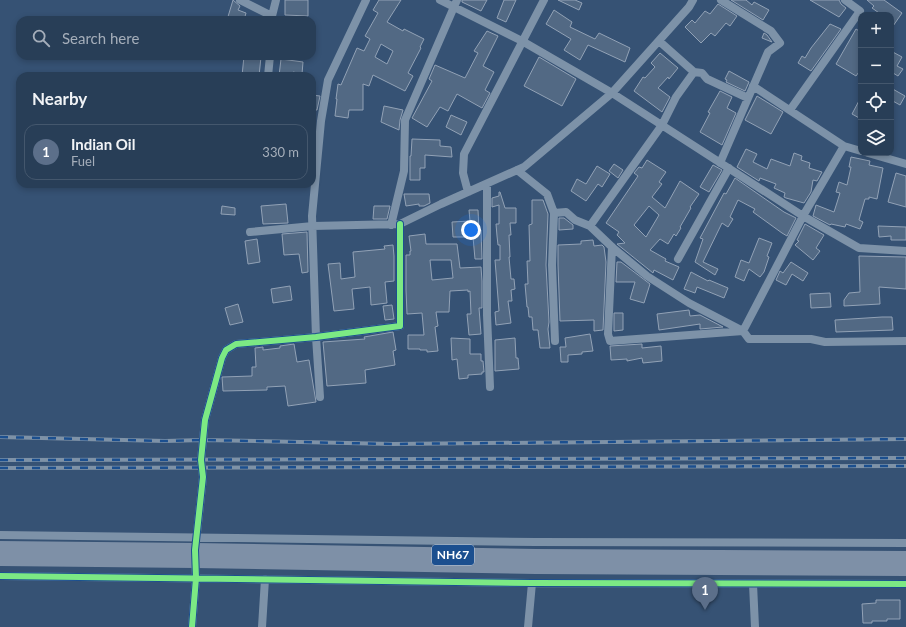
<!DOCTYPE html>
<meta charset="utf-8">
<style>
body{margin:0;font-family:Lato,sans-serif;background:#344961;color:#f1f3f6}
.controls{position:absolute;right:12px;top:12px;display:grid;overflow:hidden;border-radius:8px;box-shadow:0 2px 6px #0003}
.controls button{width:36px;height:36px;display:grid;place-items:center;padding:0;border:0;border-bottom:1px solid #44576d;background:#283e57;color:#f1f3f6;font:20px sans-serif}
.you{position:absolute;left:471px;top:230px;width:14px;height:14px;margin:-10px;border:3px solid #fff;border-radius:50%;background:#1a73e8;box-shadow:0 0 0 6px #1a73e833}
.badge{display:grid;place-items:center;width:26px;height:26px;border-radius:50%;background:#8bbbb9;color:#fff;font-size:13px;font-weight:700}
.pin{position:absolute;translate:-50% -33px;filter:drop-shadow(0 1px 2px #0008)}
.pin::after{content:'';position:absolute;top:21px;width:14px;height:12px;background:inherit;clip-path:polygon(0 0,100% 0,50% 100%)}
.list{margin:0;padding:0;list-style:none}
h2{display:flex;justify-content:space-between;align-items:center;height:52px;margin:0;padding:0 16px;font-size:17px}
h2 small{font-size:13px;font-weight:400;color:#a5aeba}
.list li{display:grid;grid-template-columns:26px 1fr auto;gap:12px;align-items:center;box-sizing:border-box;height:56px;margin:0 8px 8px;padding:0 8px;border:1px solid #44576d;border-radius:12px}
.list b{display:block;font-size:15px;white-space:nowrap}
.list p{margin:0;font-size:13px;white-space:nowrap;color:#a5aeba}
.list em{font-size:13px;font-style:normal;color:#a5aeba}
.icon{flex:none;width:22px;height:22px;fill:none;stroke:currentColor;stroke-width:2;stroke-linecap:round;stroke-linejoin:round}
.map{position:relative;flex:none;width:906px;height:627px;overflow:hidden}
.search{position:absolute;background:#283e57;box-shadow:0 2px 6px #0003;left:16px;top:16px;width:300px;height:44px;display:flex;align-items:center;gap:10px;box-sizing:border-box;padding:0 14px;border-radius:12px;color:#a5aeba;font-size:15px}
.panel{position:absolute;background:#283e57;box-shadow:0 2px 6px #0003;left:16px;top:72px;width:300px;height:116px;border-radius:12px}
.map>svg:first-child{display:block}
.building{fill:#526984;stroke:#92a2b6;fill-rule:evenodd}
.lines{fill:none;stroke-linecap:round;stroke-linejoin:round}
.minor{stroke:#7d92a8;stroke-width:8}
.trunk{stroke:#7e90a7;stroke-width:14}
.rail-casing{stroke:#7e92a7;stroke-width:4}
.rail{stroke:#1b4f8f;stroke-width:2.5;stroke-dasharray:8;stroke-linecap:butt}
.cycleway-casing{stroke:#1b4f8f;stroke-width:8}
.cycleway{stroke:#7ce984;stroke-width:6}
.labels{text-anchor:middle;stroke-width:3;stroke-linejoin:round;paint-order:stroke}
.shield{fill:#1b4f8f;stroke:#bbcadd;stroke-width:1}
.shield-label{font-size:12px;font-weight:bold;fill:#fff}
</style>
<div class="map">
<svg width="906" height="627" viewBox="0 0 906 627">
<rect width="100%" height="100%" fill="#365274"/>
<path class="building" d="M233,0L240,6L238,10L246,13L244,20H227Z
M285,0H308V16L285,15Z
M379,0H401L387,22L403,31L404,29L424,39L420,47L421,48L408,73L413,76L405,91L373,75L369,86L363,84V110H349L348,118L335,116L337,99H336L338,84L341,85L357,48L364,51L370,39L365,36L378,13L373,10ZM381,44L393,51L387,64L375,57Z
M462,0H487L481,11L462,2Z
M504,0H516L506,22L497,18Z
M558,0H575L582,3L579,10Z
M731,0H746L752,5L754,2L769,10L763,20Z
M810,0H839L841,4L846,8L839,17Z
M867,0H884L902,13L891,29V15H882L872,8L874,6Z
M718,4L737,16L730,26L726,23L715,36L711,33L701,43L685,27L692,20L695,23L705,11L710,14Z
M554,10L572,22L570,27L595,39L599,33L630,48L625,62L588,45L580,60L564,50L571,39L546,24Z
M830,24L841,29L811,71L798,63L802,56L805,58L811,48Z
M856,29L861,32V69L856,76L836,64Z
M487,31L498,36L483,66L494,72L485,90L490,93L482,108L457,94L448,111L440,107L427,127L412,118L432,81L429,79L435,65L465,78L478,53L474,51Z
M764,33L767,35L772,42L762,38Z
M891,51L902,57L897,66L903,69L898,76L893,73L891,76Z
M660,53L678,68L669,79L668,77L658,88L670,97L662,112L634,91L643,77L645,78L655,67L651,63Z
M244,56L261,57L259,76H242Z
M539,57L576,79L562,106L524,86Z
M281,59L303,62L302,74L293,72V76H279Z
M729,71L749,82L745,91L726,82L727,80L725,79Z
M891,88L905,96L900,105L891,100Z
M720,91L732,97L727,108L736,113L722,145L700,132L710,113L708,112Z
M312,95L320,96L317,110H312Z
M757,96L783,112L771,134L745,120Z
M861,97V119L852,114Z
M384,106L403,110L400,120L399,130L381,122Z
M451,115L467,122L461,135L446,127Z
M412,139L440,140V146L451,147L452,157L425,155V168H420V180H410V156H411Z
M746,149L757,154L753,162L767,169L771,159L790,166L794,153L802,156L801,160L810,163L809,168L822,172L817,181L813,180L811,192L804,203L786,198L784,197L785,193L774,188L776,184L760,178L759,181L737,167Z
M851,157L870,161L869,165L883,168L877,199L869,197V199H865L859,220L863,222L860,229L846,224L845,227L831,224L830,225L813,216L816,205L834,212L840,193L836,192L839,182L847,185L851,167H849Z
M647,160L666,172L659,182L662,184L652,197L665,208L680,181L699,194L690,207L691,208L680,227L681,228L676,236L674,234L668,244L660,239L650,250L666,259L665,261L679,267L673,280L654,270L653,273L617,244L625,243L617,235L619,232L606,223L638,176L634,173L639,167L642,168ZM649,206L659,215L646,237L634,225Z
M614,164L623,170L618,178L609,171Z
M713,165L722,170L709,192L700,187Z
M597,166L610,174L602,187L598,184L586,201L571,191L577,179L586,184Z
M896,173L906,176V207L888,202Z
M735,178L784,212L796,218L787,236L782,233L753,212L755,209L738,200L730,217L733,219L728,227L722,223L703,262L718,269L715,275L695,262L703,239L700,238L724,193L726,194Z
M499,192H500L505,208H516V223H510L511,235H509L510,257H509L511,279H514L515,289L511,290L512,301H508L511,323L496,325L495,312L499,311L495,260H500V245H498L497,236L496,224H499V205L492,207V198L499,196Z
M404,194H429L430,203L424,206H419V204L406,206Z
M532,200H543L548,214L546,265L549,322L548,329L550,348H540L538,330H533L532,317H529L528,307H527L525,284H528L527,261H530L529,225L532,224Z
M286,204L288,223L263,224L261,206Z
M222,206L235,208V215L221,214Z
M374,206H390L387,219H373Z
M469,210H478L479,230H481L482,259H475L473,237H453L452,222L470,221Z
M559,218H564L573,225V229L559,230Z
M805,224L824,235L816,248L820,251L813,260L795,245L799,241L797,240Z
M878,226L906,227V240H891V236L879,237Z
M307,232L308,272L302,273L299,254L284,255L282,234Z
M425,234L426,244H457L460,268L481,267L482,281V308H479L481,334L469,335L467,314H471L470,291L468,292V290L450,291L449,312H436L438,326L435,327L438,351L427,352V350H420V349H408V335H424L422,313L407,314L406,290V255H410V251H411L409,236ZM430,260H451L453,278L432,280Z
M759,238L772,243L767,256L769,257L764,272L760,277L749,269L744,281L735,277L741,260L749,263Z
M257,239L260,262L248,264L245,241Z
M593,240L594,246L602,245L604,247L606,262L603,330L594,331V320L560,321L558,265V245L581,244V241Z
M393,245L394,256V281L385,282L387,303L371,305L370,287L352,289L354,309L334,311L328,264L340,263L341,279L355,277L353,252L385,249L384,246Z
M859,256L906,257V289L879,287L880,304L844,306V300L849,293L860,292Z
M617,262H621L650,284L644,303L630,299L635,282H616Z
M791,262L808,273L803,281L792,274L786,285L776,280L780,271L783,273Z
M691,272L708,281L709,280L728,288L724,298L697,287L695,293L684,289Z
M290,286L292,300L273,303L271,289Z
M830,293L831,307L811,308L810,294Z
M238,304L243,322L230,325L225,308Z
M392,305L394,319L385,320L383,306Z
M689,310L690,316L700,315L723,327L700,329V324L659,330L657,314Z
M614,313H623V330L614,331Z
M882,317H892L893,330L836,332L835,320Z
M393,332L396,350L393,351L395,365L365,370L366,383L327,386L323,342L365,339L364,337Z
M590,334L593,351L582,352V354L568,355V362H561L560,347H566L565,338Z
M451,338L470,339V354H481V361H483L484,372H482V374L468,375V378L459,379L457,359L452,360Z
M515,338L516,358H518L519,369L495,371V340Z
M294,344L297,362L309,360L316,402L288,406L285,386L267,387V390L223,391L222,377L252,376V367H256L255,348L263,347V350L280,348V346Z
M642,344V348L661,346L662,361L643,363L642,358L627,361V359L611,360L610,346Z
M876,600H900V619H887V621H872V623H863L862,604L876,603Z"/>
<g class="lines">
<path class="minor" d="M240,0L272,16
M440,0L522,41L612,93L803,216L859,248L906,251
M272,19V16L276,0
M659,41L694,72L702,73L707,79L748,98
M268,76L270,56
M753,86L844,146L861,151
M790,110L860,11L845,0
M868,153L906,164
M720,163L768,52L780,43L771,31L721,0
M517,170L547,194L554,213L552,265L555,341
M487,184V315L490,387
M468,192L463,173L464,154L544,0
M554,213L566,212L575,220L590,226L612,247L647,276L689,303L743,331L749,339H811L825,342L906,341
M391,225L404,171L405,120L457,0
M590,226L662,125L676,97L694,72
M250,232L313,226L400,224L441,204L524,167L612,93L689,7L693,0
M612,247L608,334L610,341L743,331L803,216L844,146
M678,259L729,168
M320,397L316,337L312,216L321,121L328,80L366,0
M0,535L536,542L906,543
M196,542L203,477L201,460L205,420L222,358L226,350L236,344L316,337L400,326V224
M0,576L532,583L906,584
M753,584L755,627
M192,627L196,578L195,558
M262,627L265,579
M528,627L532,583"/>
<path class="trunk" d="M0,548L195,550L536,556L906,558
M0,559L195,561L536,567L906,569"/>
<g class="rail-casing">
<path id="rail" d="M0,437L165,441L203,440L393,444L906,439
M0,460L906,458
M0,468L906,466"/>
</g>
<use href="#rail" class="rail"/>
<g class="cycleway-casing">
<path id="cycleway" d="M0,576L532,583L906,584
M192,627L196,578L195,550L203,477L201,460L205,420L222,358L226,350L236,344L316,337L400,326V224"/>
</g>
<use href="#cycleway" class="cycleway"/>
</g>
<g class="labels">
<rect class="shield" x="432" y="545" width="42" height="20" rx="3"/>
<g class="shield-label">
<text x="453" y="559">NH67</text>
</g>
</g>
</svg>
<div class="controls">
<button>+</button>
<button>−</button>
<button><svg class="icon" aria-label="locate" viewBox="0 0 24 24"><circle cx="12" cy="12" r="6"/><path d="M12 2v4M12 18v4M2 12h4M18 12h4"/></svg></button>
<button><svg class="icon" aria-label="layers" viewBox="0 0 24 24"><path d="M12 4l9 5-9 5-9-5zM3 14l9 5 9-5"/></svg></button>
</div>
<div class="you"></div>
<div class="pin badge" style="left:705px;top:610px;background:#5c6f8a">1</div>
<div class="search"><svg class="icon" aria-label="search" viewBox="0 0 24 24"><circle cx="10" cy="10" r="6"/><path d="M15 15l6 6"/></svg>Search here</div>
<section class="panel">
<h2>Nearby<small></small></h2>
<ul class="list">
<li><span class="badge" style="background:#5c6f8a">1</span><div><b>Indian Oil</b><p>Fuel</p></div><em>330 m</em></li>
</ul>
</section>
</div>
